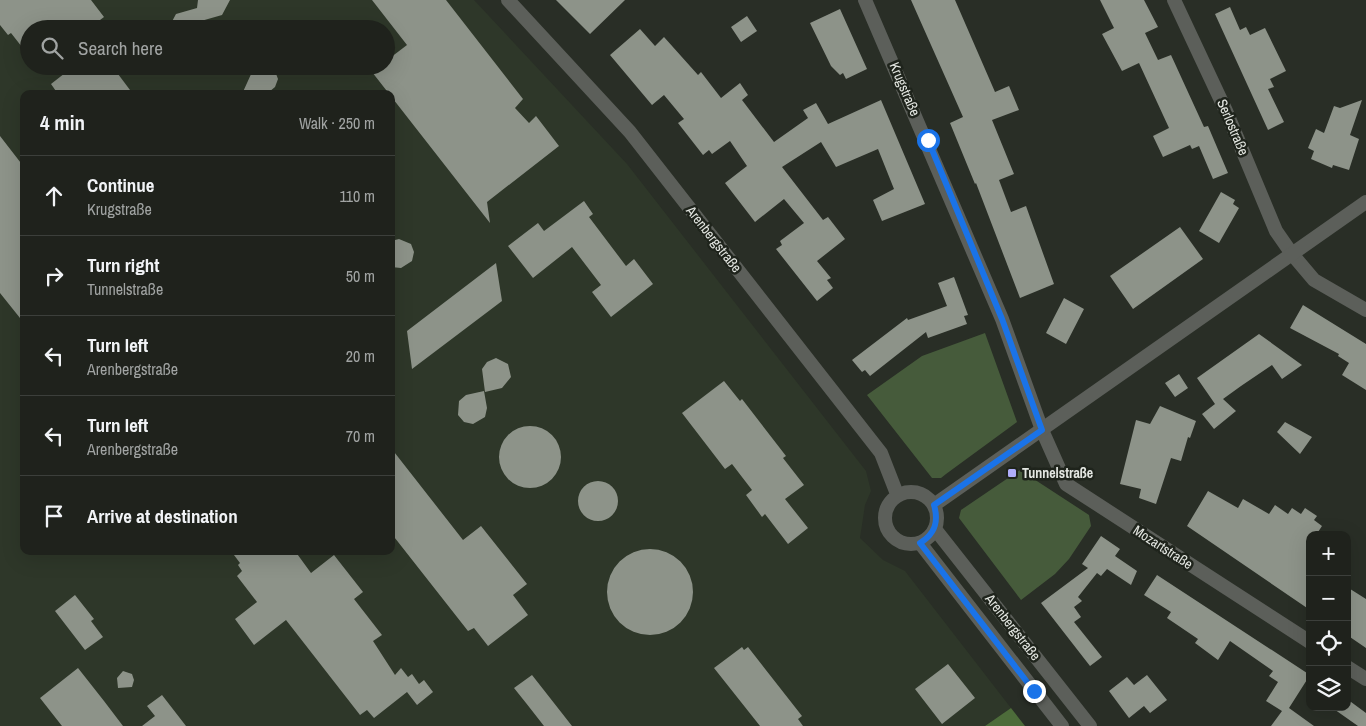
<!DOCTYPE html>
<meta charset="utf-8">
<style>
body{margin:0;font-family:"Archivo Narrow",sans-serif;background:#272a25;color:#f1f3f6}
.controls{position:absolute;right:15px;bottom:15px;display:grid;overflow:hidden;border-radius:10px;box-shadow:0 5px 20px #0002}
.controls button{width:45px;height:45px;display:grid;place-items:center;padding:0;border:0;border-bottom:1px solid #3c3f3b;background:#1f221c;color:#f1f3f6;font:25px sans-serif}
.stop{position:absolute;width:15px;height:15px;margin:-11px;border:4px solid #1a73e8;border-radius:50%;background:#fff}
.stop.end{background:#1a73e8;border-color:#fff;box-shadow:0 1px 5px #0008}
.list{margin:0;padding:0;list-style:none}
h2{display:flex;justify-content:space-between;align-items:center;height:65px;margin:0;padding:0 20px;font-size:21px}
h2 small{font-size:16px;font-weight:400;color:#a1a4a3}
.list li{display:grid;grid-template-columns:32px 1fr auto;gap:15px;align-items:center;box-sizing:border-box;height:80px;padding:0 20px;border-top:1px solid #3c3f3b}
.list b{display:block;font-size:19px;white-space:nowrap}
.list p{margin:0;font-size:16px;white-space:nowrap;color:#a1a4a3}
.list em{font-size:16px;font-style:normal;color:#a1a4a3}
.icon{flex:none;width:28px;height:28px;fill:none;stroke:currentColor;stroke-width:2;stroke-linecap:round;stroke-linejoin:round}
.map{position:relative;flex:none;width:1366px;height:726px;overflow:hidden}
.search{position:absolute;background:#1f221c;box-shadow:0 5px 20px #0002;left:20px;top:20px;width:375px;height:55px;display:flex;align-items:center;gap:12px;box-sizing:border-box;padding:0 18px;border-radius:28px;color:#a1a4a3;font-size:19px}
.panel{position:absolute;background:#1f221c;box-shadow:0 5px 20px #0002;left:20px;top:90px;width:375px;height:465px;border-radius:10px}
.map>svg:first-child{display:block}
.built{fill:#2e3729;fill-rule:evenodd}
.green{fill:#465b3b}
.forest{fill:#4d6c3a}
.building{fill:#8d9389}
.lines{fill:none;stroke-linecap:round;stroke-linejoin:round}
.minor{stroke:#5c5f5a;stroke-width:14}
.tertiary{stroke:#5c5f5a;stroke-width:14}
.route{stroke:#1a73e8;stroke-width:6}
.poi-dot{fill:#b0aefa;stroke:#1f241c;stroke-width:2}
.labels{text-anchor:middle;stroke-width:5;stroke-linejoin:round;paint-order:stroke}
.street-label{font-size:14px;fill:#e4e7e2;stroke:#1f241c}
.poi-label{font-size:14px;font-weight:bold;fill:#e4e7e2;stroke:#1f241c;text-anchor:start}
</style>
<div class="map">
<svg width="1366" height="726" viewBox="0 0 1366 726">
<rect width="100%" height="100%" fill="#292e26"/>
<path class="built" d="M0,0H474L627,164L866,471L871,491L865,505L860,538L883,560L905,571L1011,708L985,726H0ZM29,29H386V66H29ZM24,94H391V551H24Z"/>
<path class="green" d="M985,333L1017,422L946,474L941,478H932L867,395L922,356Z
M1020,470L1089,515L1091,526L1069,559L1055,574L1021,600L959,518L961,510Z"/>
<path class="forest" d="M1011,708L1025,726H985Z"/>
<path class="building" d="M0,0H91L104,17L88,29H29V56L11,33L8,35L0,25Z
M198,0H230L222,15L201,21L200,29H168L176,14L197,8Z
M372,0H446L523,99L515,108L529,123L536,116L559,146L487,202L490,223L372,72L379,66H386V61L407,45Z
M556,0H625L590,34Z
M911,0H955L995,92L1009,86L1019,110L992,120L1014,174L999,180L1011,212L1026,206L1054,284L1020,298L976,183L975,184L950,123L963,117Z
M1100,0H1144L1158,27L1145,33L1158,60L1171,55L1204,127L1208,126L1228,173L1213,179L1199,146L1192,149L1190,145L1163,157L1153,136L1169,128L1139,63L1122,71L1102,34L1114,28Z
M1230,7L1240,30L1246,27L1250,35L1265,28L1286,71L1270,79L1274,87L1268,89L1284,122L1268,130L1215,14Z
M840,9L867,69L846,79L843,73L840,75L831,66L810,23Z
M747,16L757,31L741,42L731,27Z
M640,29L655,46L664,37L698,75L701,72L721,98L740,83L748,95L742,100L774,142L808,118L803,110L816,103L828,124L881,100L925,204L882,221L873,200L894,189L878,149L836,167L821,142L782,167L823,220L828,217L845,239L817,261L831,278L827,280L833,288L817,301L776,249L782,245L780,241L804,223L784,199L755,222L725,183L747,166L730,141L712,154L709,150L703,155L678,123L684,119L664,95L652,105L610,55Z
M74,66H112L133,94H58L51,84Z
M259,66H268L275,71L278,79L275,87L269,92L262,94H242L252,72Z
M1362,100L1350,135L1359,139L1349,170L1333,165L1332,168L1311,159L1314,151L1308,148L1316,129L1324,133L1334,106L1340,108Z
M0,136L24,167V323L0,293Z
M1221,192L1235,200L1233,204L1239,208L1219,243L1199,231Z
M584,201L593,214L589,217L626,266L634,259L653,284L611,317L592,292L601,285L572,247L533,278L508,246L538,223L544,231Z
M1180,227L1203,259L1133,309L1110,276Z
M399,239L411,244L414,252L412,261L401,268L391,267V241Z
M496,263L502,301L412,369L407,331Z
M954,277L968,315L964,316L967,324L928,338L926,332L870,376L865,370L862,372L852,360L907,318L908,320L947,306L938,283Z
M1064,298L1084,309L1066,344L1046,333Z
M1303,305L1366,344V390L1342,375L1349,363L1338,356L1339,354L1290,328Z
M1259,334L1302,365L1282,379L1272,365L1241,386L1223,399L1236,411L1214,429L1202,414L1215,404L1197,378Z
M496,358L508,364L511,377L502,388L485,392L482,369L487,362Z
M1179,374L1188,388L1175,397L1165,383Z
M724,381L740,401L742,399L786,456L783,458L804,485L785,499L808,528L788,544L765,514L762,517L746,495L752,490L732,464L725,469L682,413Z
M484,391L487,408L485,417L473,424L464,422L458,415L459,401L466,395Z
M1160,406L1196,421L1190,438L1188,437L1181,461L1171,458L1156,504L1139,498L1141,489L1120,484L1136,420L1150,424Z
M1285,422L1312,437L1300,454L1277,432Z
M499 457a31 31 0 1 1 62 0a31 31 0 1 1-62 0Z
M391,448L463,540L481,526L527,584L513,595L528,615L488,646L474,628L468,631L391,533Z
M578 501a20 20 0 1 1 40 0a20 20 0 1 1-40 0Z
M1208,491L1238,508L1243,499L1269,514L1275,505L1288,514L1292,508L1301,514L1305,508L1317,516L1314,520L1322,526L1316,535H1310V610L1187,526Z
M1101,536L1120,549L1115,556L1137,571L1131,585L1107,569L1101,576L1097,573L1078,597L1082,601L1074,607L1081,617L1074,622L1102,657L1090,666L1041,603L1088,568L1082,564Z
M607 592a43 43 0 1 1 86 0a43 43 0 1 1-86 0Z
M231,551H295L311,573L334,555L363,592L354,599L382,635L373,641L395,675L401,668L408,677L412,674L419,684L424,680L433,692L417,705L407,692L374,718L367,710L360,715L286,620L254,645L235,619L257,602L237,576L242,571L238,565L240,563Z
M1157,575L1310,675L1289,708L1314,726H1271L1282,711L1266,701L1278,682L1269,676L1273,671L1230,641L1218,660L1195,643L1198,639L1167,618L1171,612L1144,595Z
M1347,587L1366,599V648L1347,635Z
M75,595L94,619L91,621L103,637L85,650L55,611Z
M742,647L744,650L748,647L802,716L798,719L803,726H760L714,668Z
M948,664L975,698L942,724L915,689Z
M78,668L104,701L123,726H62L40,698Z
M123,671L132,674L134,680L132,687L118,688L117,678Z
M532,675L543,689L572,726H544L526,703L514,688Z
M1147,675L1167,700L1150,713L1144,706L1129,718L1109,691L1127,677L1134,685Z
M162,695L186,726H142L155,716L147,706Z
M1347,699L1366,713V726H1358L1331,707H1347Z"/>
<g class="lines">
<path class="minor" d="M865,0L1002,319L1042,430L1066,484L1310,642
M1174,0L1226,111L1276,231L1292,254L1314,280L1366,310
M935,529L1090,726
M920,543L1062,726
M1347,667L1366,679"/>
<path class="tertiary" d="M508,0L630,132L881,453L897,494
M885 518a26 26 0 1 1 52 0a26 26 0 1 1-52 0Z
M934,505L1366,202"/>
</g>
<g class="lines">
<path class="route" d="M928,140L1002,319L1042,430L934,505C939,522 935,534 920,543L1034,691"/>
</g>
<rect class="poi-dot" x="1007" y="468" width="10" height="10" rx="2.5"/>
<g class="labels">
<g class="street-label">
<text transform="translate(905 89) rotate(67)" y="5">Krugstraße</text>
<text transform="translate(1233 127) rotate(67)" y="5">Serlostraße</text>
<text transform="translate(714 239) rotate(52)" y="5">Arenbergstraße</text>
<text transform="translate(1163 547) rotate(33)" y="5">Mozartstraße</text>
<text transform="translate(1013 627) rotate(52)" y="5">Arenbergstraße</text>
</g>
<g class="poi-label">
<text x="1022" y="478">Tunnelstraße</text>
</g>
</g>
</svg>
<div class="controls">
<button>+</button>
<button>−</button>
<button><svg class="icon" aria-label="locate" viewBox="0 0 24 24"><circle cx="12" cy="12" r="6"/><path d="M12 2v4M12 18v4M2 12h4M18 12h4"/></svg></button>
<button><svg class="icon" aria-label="layers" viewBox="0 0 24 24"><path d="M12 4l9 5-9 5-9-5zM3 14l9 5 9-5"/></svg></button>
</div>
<div class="stop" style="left:928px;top:140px"></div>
<div class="stop end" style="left:1034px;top:691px"></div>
<div class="search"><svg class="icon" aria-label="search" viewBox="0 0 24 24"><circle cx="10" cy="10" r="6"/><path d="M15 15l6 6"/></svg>Search here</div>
<section class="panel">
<h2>4 min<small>Walk · 250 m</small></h2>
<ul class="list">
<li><svg class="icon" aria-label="ahead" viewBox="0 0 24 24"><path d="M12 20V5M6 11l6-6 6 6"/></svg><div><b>Continue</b><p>Krugstraße</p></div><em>110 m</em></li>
<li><svg class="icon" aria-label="right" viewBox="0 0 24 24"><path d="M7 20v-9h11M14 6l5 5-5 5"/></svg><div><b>Turn right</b><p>Tunnelstraße</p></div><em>50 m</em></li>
<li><svg class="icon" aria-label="left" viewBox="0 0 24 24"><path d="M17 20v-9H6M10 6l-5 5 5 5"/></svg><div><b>Turn left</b><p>Arenbergstraße</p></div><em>20 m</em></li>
<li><svg class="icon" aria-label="left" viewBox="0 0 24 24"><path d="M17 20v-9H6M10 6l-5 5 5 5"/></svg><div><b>Turn left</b><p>Arenbergstraße</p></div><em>70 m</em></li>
<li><svg class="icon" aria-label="arrive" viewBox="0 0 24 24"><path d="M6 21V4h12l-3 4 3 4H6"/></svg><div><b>Arrive at destination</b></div></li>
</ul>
</section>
</div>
